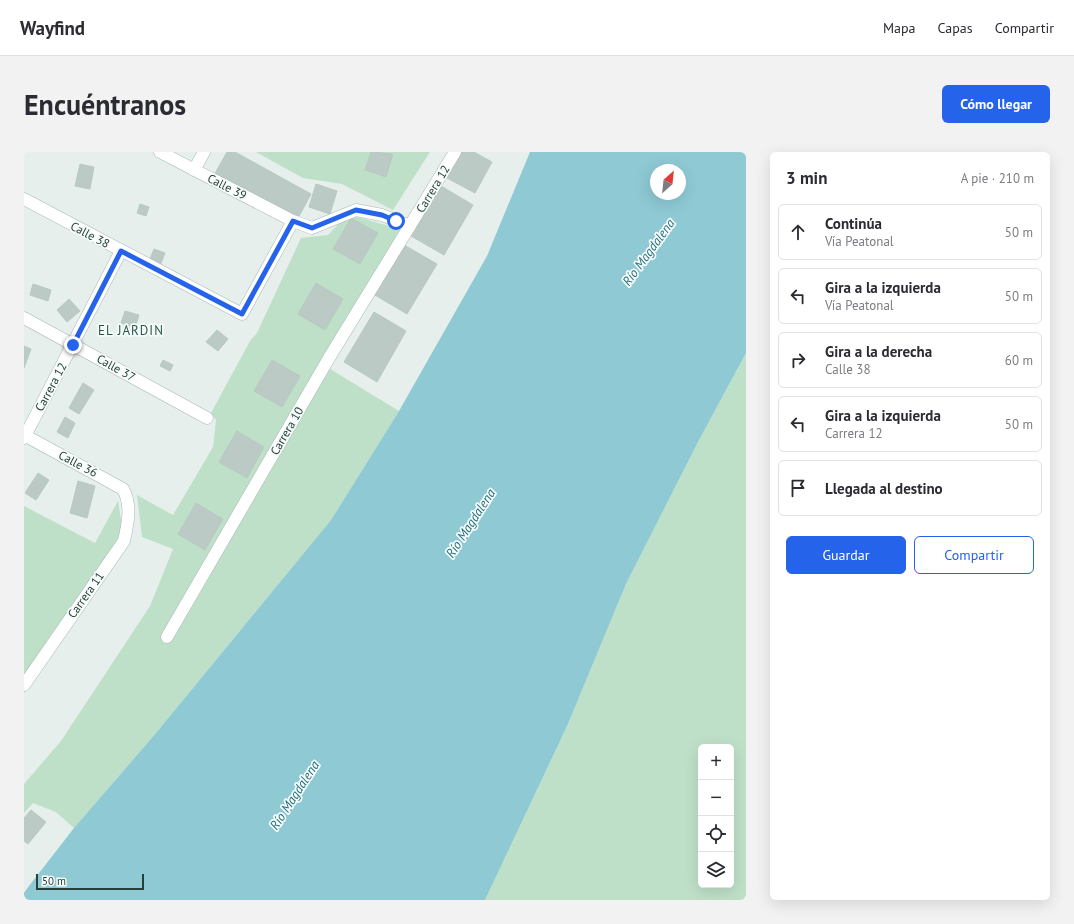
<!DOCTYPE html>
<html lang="es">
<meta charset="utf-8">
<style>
body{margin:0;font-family:"PT Sans",sans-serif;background:#f2f2f3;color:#2b2b33}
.controls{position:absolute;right:12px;bottom:12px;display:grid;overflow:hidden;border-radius:6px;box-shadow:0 4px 16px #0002}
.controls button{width:36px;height:36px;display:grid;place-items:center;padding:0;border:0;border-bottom:1px solid #e1e1e2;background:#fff;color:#2b2b33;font:20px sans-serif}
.compass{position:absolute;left:626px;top:12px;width:36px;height:36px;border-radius:50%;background:#fff;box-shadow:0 4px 16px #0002;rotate:27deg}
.scale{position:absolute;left:12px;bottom:10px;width:108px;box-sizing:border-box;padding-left:4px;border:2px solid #24423a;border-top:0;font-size:11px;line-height:14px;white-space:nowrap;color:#24423a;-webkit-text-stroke:3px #f7fbf9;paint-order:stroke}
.stop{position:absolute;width:12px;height:12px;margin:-9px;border:3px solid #2563eb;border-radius:50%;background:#fff}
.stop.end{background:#2563eb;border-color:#fff;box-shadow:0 1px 4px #0008}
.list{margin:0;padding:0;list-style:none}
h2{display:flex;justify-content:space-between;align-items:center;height:52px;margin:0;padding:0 16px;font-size:17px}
h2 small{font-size:13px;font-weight:400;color:#7c7c81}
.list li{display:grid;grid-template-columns:26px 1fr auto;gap:12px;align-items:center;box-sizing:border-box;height:56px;margin:0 8px 8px;padding:0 8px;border:1px solid #e1e1e2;border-radius:6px}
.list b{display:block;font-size:15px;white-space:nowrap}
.list p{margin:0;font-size:13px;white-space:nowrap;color:#7c7c81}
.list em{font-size:13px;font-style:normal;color:#7c7c81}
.actions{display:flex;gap:8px;padding:12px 16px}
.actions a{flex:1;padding:9px 0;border:1px solid #2563eb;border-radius:6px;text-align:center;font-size:14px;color:#2563eb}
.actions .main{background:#2563eb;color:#fff}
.icon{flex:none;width:22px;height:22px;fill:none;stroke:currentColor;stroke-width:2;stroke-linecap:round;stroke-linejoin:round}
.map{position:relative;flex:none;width:722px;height:748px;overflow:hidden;border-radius:6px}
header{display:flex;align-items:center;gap:24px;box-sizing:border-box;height:56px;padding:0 20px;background:#fff;border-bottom:1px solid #e1e1e2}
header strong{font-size:19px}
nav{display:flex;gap:22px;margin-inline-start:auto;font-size:14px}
.intro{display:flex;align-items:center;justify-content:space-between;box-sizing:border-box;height:96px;padding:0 24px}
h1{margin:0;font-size:28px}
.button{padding:10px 18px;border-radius:6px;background:#2563eb;color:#fff;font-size:14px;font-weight:700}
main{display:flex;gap:24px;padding:0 24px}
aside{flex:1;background:#fff;border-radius:6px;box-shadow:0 4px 16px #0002}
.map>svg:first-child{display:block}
.green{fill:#bfe0c8;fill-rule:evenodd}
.water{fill:#8ec9d4;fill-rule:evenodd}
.building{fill:#bbcac4;stroke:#b8c9c2}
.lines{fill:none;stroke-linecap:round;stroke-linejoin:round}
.street-casing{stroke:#a8b8b2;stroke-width:13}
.street{stroke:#fff;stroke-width:12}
.route{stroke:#2563eb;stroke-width:5}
.labels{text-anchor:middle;stroke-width:3.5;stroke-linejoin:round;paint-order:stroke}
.street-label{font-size:12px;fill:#24423a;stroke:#f7fbf9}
.water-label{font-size:13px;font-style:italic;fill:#1c6f80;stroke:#f7fbf9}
.neighbourhood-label{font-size:13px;letter-spacing:1px;fill:#1f5548;stroke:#f7fbf9}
</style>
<header>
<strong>Wayfind</strong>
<nav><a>Mapa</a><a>Capas</a><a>Compartir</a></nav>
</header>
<div class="intro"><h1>Encuéntranos</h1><a class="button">Cómo llegar</a></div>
<main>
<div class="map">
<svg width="722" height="748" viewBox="0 0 722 748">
<rect width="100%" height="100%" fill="#e6efeb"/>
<path class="green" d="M232,0H406L369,58L318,32L279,26Z
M333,65L376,77L298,212L375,259L307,368L132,581L50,676L32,660L9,651L0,661V632L37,589L126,454L149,397L118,385L113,343L149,363L189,295L192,268L187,261L226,189L233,181L277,86L304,83L319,67Z
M722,201V748H461L544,572L602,432L674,290ZM677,595H707V733H677Z
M94,349L100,387L23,509L0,541V354L71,391Z"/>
<path class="water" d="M506,0H722V201L674,290L602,432L544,572L461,748H0V741L5,734L50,676L132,581L307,368L375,259L463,104ZM632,18H656V42H632Z"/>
<path class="building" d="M203,0H211L287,42L273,68L190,23Z
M347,0L369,2L362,25L341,18Z
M438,0H450L468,10L451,41L423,26Z
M56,12L70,15L66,37L51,34Z
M292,32L313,39L306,62L285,55Z
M417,34L449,53L420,103L387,84Z
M116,52L125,55L122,64L113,61Z
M327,66L354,81L336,112L309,97Z
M380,93L413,112L383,162L351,143Z
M130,97L141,101L134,119L123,114Z
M292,131L319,147L301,178L274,162Z
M9,132L27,138L24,149L6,143Z
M45,147L56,159L43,170L33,158Z
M101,159L115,163L111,176L97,171Z
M350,160L382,179L353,230L320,210Z
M193,178L204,187L194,199L182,190Z
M0,194L7,197L0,216Z
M139,208L149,213L146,219L136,214Z
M248,208L276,224L258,255L230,239Z
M59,231L70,238L55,262L45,256Z
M41,265L51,271L44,286L33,280Z
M213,279L240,295L223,326L195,310Z
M14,321L25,328L12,348L1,341Z
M54,329L71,334L63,366L46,361Z
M172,351L199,367L181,398L154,382Z
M7,658L22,670L4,692L0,689V666Z"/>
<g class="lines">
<g class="street-casing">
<path id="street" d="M136,0L269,69L288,76L332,58L358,63L386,74
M170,18L180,0
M0,47L218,162L269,69
M0,166L183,266
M0,283L99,337C108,353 104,371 100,389L0,533
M0,286L97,99
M143,485L305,206L431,0"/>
</g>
<use href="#street" class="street"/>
</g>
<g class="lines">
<path class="route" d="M49,193L97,99L218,162L269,69L288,76L332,58L358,63L372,69"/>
</g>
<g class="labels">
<g class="street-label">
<text transform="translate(203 35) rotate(27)" y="4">Calle 39</text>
<text transform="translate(409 37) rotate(-59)" y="4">Carrera 12</text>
<text transform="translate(66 83) rotate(28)" y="4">Calle 38</text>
<text transform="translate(92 216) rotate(29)" y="4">Calle 37</text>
<text transform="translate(27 235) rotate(-62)" y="4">Carrera 12</text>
<text transform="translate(263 279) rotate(-60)" y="4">Carrera 10</text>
<text transform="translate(54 312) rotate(28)" y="4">Calle 36</text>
<text transform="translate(62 443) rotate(-55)" y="4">Carrera 11</text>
</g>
<g class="water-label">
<text transform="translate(624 100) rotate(-54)" y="5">Río Magdalena</text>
<text transform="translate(446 371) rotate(-57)" y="5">Río Magdalena</text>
<text transform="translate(270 643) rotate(-57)" y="5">Río Magdalena</text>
</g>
<g class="neighbourhood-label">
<text x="107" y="183">EL JARDIN</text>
</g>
</g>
</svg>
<div class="controls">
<button>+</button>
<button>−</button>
<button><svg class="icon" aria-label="locate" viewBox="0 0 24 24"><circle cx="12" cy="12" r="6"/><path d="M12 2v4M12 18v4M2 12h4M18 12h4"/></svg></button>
<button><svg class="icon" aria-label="layers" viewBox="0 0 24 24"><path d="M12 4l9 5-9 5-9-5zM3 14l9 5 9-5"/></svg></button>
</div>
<svg class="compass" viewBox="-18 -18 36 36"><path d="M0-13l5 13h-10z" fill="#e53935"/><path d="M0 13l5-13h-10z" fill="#7c7c81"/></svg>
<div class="scale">50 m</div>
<div class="stop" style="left:372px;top:69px"></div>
<div class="stop end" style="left:49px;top:193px"></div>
</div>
<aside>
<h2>3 min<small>A pie · 210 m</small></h2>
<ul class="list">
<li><svg class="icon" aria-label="ahead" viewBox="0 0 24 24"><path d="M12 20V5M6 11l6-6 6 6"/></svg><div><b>Continúa</b><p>Vía Peatonal</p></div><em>50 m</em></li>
<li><svg class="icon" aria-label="left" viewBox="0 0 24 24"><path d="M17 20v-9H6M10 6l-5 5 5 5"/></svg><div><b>Gira a la izquierda</b><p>Vía Peatonal</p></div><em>50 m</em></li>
<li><svg class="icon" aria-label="right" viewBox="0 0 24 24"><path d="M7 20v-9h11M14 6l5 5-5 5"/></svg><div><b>Gira a la derecha</b><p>Calle 38</p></div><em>60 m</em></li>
<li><svg class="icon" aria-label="left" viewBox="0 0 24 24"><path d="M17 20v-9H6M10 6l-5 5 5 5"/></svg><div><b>Gira a la izquierda</b><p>Carrera 12</p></div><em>50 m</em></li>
<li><svg class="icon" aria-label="arrive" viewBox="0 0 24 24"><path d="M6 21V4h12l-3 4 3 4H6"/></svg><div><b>Llegada al destino</b></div></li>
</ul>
<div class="actions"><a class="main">Guardar</a><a>Compartir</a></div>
</aside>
</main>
